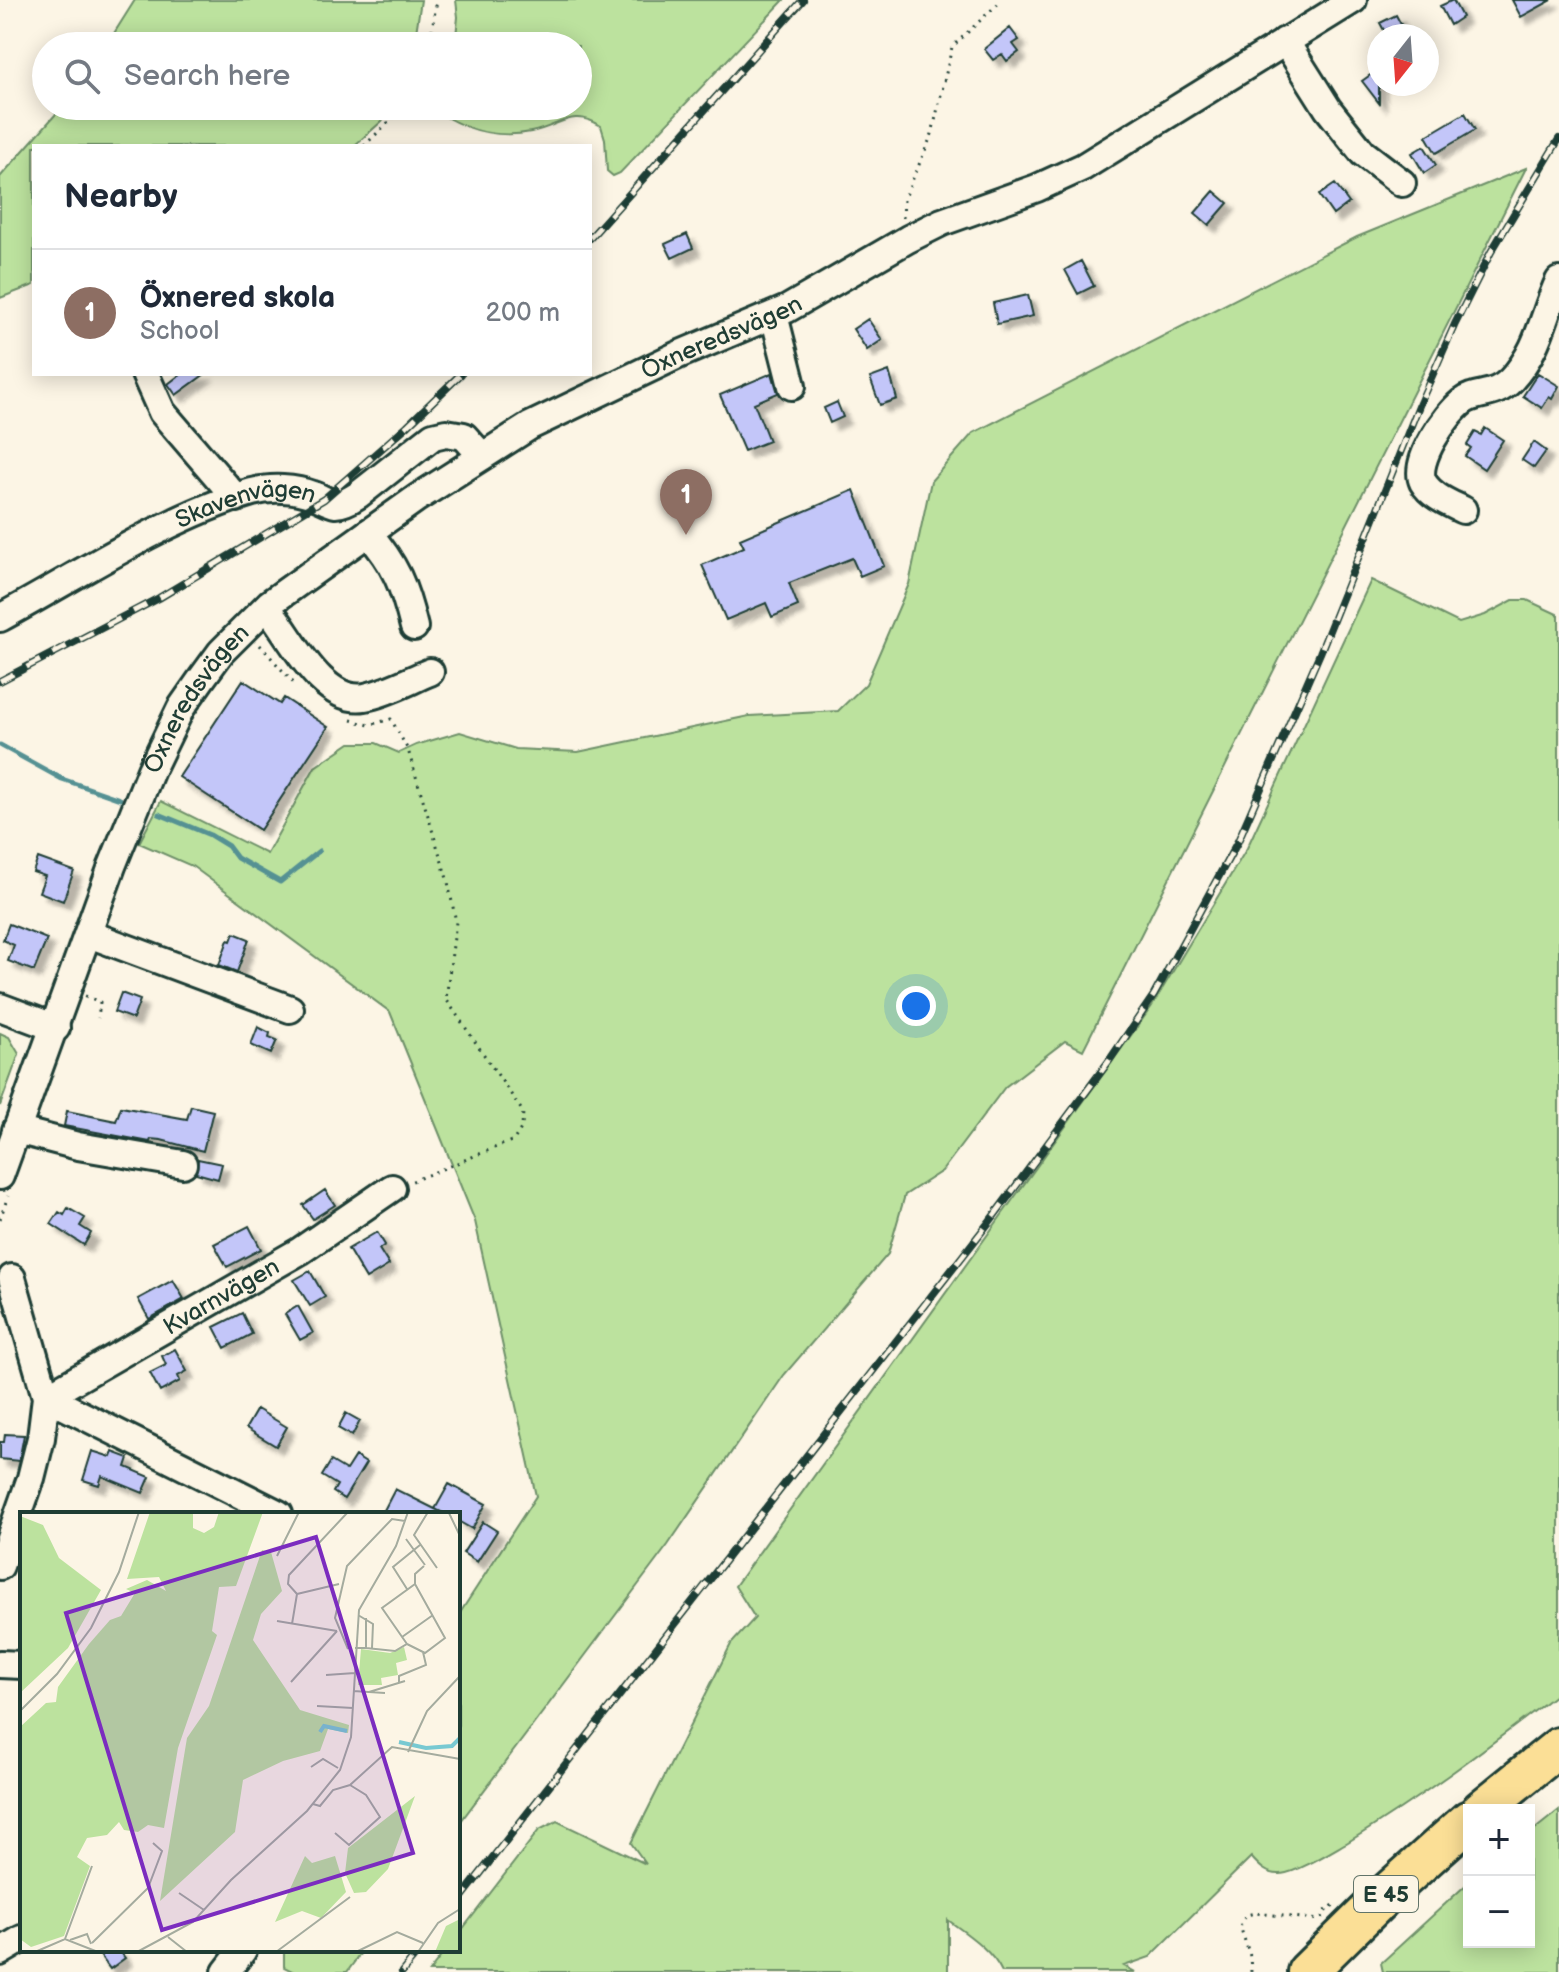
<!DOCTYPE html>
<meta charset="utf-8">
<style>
body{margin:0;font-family:"Balsamiq Sans",sans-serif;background:#f2f2f3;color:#1f2937}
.controls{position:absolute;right:24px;bottom:24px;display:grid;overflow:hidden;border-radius:0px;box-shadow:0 4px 20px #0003}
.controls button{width:72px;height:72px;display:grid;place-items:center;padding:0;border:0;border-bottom:2px solid #e0e1e3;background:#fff;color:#1f2937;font:40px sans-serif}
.compass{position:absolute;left:1367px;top:24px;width:72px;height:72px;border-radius:50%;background:#fff;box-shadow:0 4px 20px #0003;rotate:197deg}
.you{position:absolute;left:916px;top:1006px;width:28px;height:28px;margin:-20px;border:6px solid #fff;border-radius:50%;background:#1a73e8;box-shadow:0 0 0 12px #1a73e833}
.badge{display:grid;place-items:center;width:52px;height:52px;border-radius:50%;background:#c8321e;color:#fff;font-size:26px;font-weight:700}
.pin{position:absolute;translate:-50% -66px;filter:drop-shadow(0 2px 4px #0008)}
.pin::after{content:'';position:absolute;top:42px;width:28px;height:24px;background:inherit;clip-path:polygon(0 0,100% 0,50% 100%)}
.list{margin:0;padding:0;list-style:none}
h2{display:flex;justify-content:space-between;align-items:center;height:104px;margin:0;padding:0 32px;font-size:34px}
h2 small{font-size:26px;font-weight:400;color:#747a83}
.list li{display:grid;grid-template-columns:52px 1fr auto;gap:24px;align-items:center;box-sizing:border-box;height:128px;padding:0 32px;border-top:2px solid #e0e1e3}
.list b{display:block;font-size:30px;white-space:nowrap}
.list p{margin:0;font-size:26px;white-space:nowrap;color:#747a83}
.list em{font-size:26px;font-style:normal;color:#747a83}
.icon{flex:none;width:44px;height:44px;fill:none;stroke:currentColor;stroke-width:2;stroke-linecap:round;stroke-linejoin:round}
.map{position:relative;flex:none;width:1559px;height:1972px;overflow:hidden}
.search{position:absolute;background:#fff;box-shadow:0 4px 20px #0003;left:32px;top:32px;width:560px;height:88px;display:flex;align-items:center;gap:20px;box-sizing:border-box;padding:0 28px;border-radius:44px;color:#747a83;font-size:30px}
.panel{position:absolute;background:#fff;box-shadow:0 4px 20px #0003;left:32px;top:144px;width:560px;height:232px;border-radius:0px}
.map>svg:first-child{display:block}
.green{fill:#bce29e;stroke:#6e9069;stroke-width:2}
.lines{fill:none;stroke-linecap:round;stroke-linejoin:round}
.stream{stroke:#549193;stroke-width:5}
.building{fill:#c3c6f9;stroke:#1f3d34;stroke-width:2;filter:url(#shadow)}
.minor-casing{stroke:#1f3d34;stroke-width:32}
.highway-casing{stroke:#1f3d34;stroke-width:44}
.path{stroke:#1f3d34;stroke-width:3;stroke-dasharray:2 6;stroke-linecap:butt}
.minor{stroke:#fcf5e5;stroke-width:26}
.highway{stroke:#fbdf96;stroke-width:38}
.rail-casing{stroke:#1f3d34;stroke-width:8}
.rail{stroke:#fcf5e5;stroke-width:5;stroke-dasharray:15;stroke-linecap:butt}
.labels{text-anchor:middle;stroke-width:8;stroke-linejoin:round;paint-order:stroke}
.shield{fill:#fcf5e5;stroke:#617469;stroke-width:2}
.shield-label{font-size:22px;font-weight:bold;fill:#1f3d34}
.street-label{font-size:24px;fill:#1f3d34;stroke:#fcf5e5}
.inset-river{fill:none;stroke:#78c9d2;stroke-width:4}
.inset-road{fill:none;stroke:#a4ab9e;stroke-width:2}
.view{fill:#7b2cbf;fill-opacity:0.15;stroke:#7b2cbf;stroke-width:4}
.inset-edge{fill:none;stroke:#1f3d34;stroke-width:4}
</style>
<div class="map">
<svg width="1559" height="1972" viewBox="0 0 1559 1972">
<defs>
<filter id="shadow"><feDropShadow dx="7" dy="7" stdDeviation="2" flood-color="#0004"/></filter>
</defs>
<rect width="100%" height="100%" fill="#fcf5e5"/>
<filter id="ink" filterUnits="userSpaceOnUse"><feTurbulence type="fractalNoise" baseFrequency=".0125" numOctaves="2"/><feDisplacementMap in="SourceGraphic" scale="16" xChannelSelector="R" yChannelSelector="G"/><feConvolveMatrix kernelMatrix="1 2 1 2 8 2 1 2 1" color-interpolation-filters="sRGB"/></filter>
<g filter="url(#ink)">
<path class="green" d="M135,0H421L414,46H106Z
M456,0H784L620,173L613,176L607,171L605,139L601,126C572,107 559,127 531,132C502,138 472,132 446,117L442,106H578V46H455L458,17Z
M63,106H392L382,121L354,146H34V285L0,298V177Z
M1526,168L1083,1050L1065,1041L1005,1087L942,1171L905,1195L888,1254L784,1375L668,1545L458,1825V1616L536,1496L475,1221L390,1012L192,866L139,843L161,801L267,854L315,767L350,743H376L399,753L416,745L460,732L516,749L578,752L749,716L838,711L866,684L909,584L931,481L973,433L1357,237Z
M1371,580L1459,623L1485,615L1513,600H1527L1559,615V1692C1491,1745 1422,1797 1348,1842C1332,1851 1299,1872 1281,1874C1267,1875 1259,1866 1251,1857L1150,1957L1124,1966L1135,1972H1002C992,1950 967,1934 948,1920V1972H429L446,1950H458V1935L539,1830L557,1821L646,1864L631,1843L731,1644L755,1618L735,1586L1152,1006L1247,848Z
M0,1033L9,1037L19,1054L0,1106Z
M1559,1810V1972H1383L1381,1963L1469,1882V1942H1529V1834Z
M284,1950H363L347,1972H294L284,1967Z"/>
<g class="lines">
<path class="stream" d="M0,745L62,779L120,799
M159,814L210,835L228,846L237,858L280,882L319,851"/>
</g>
<path class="building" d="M1453,0L1462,17L1450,25L1440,6Z
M1512,0H1552L1521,17Z
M1396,15L1407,36H1387L1380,23Z
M1010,28L1019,40L1013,44L1019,52L1007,61L1002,54L993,60L984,49Z
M1373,73L1379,80V103L1362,81Z
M1465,113L1475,130L1436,153L1426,136Z
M1424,146L1436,165L1424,173L1412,153Z
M1335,184L1349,203L1333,215L1319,195Z
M1214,191L1228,203L1209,225L1195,213Z
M687,234L693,248L672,258L665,244Z
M1081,261L1094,286L1078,294L1065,270Z
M1028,295L1033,316L997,324L993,303Z
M868,319L882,340L867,350L853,329Z
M889,371L897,399L880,405L870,378Z
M772,373L778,393L754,403L769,441L744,451L720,395Z
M1538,373L1559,386L1552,399L1549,397L1542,408L1523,396Z
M181,374H205L176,395L168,384Z
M837,402L843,417L830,423L824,408Z
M1485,428L1503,440L1484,469L1465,456L1471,448L1467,445L1475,432L1481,435Z
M1534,442L1546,451L1534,468L1522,460Z
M854,490L884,566L860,576L852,558L789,583L798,606L772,617L766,603L726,620L702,565L744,547L740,539Z
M243,680L280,704L284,698L328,727L260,830L179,777Z
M38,858L74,871L63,901L39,892L45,876L33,872Z
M9,924L47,939L34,971L8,961L14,945L3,940Z
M234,933L249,939L237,972L219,965L228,940L231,941Z
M121,993L140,1000L133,1019L114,1012Z
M258,1027L270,1033L269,1037L277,1040L271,1054L251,1045Z
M191,1106L213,1111L203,1151L161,1140L151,1139L150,1142L64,1126L67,1111L116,1121L121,1107L187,1119Z
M198,1159L222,1164L218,1179L196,1173Z
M325,1190L335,1205L313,1219L303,1205Z
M68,1208L85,1218L80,1226L91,1233L84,1245L51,1224L59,1212L64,1215Z
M249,1226L261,1249L227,1267L214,1244Z
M377,1232L385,1245L379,1249L389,1265L366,1279L348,1249Z
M310,1271L325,1297L310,1306L294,1280Z
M173,1280L184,1299L149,1319L138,1299Z
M298,1306L313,1333L300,1340L285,1314Z
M242,1313L252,1334L225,1348L214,1327Z
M175,1349L187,1371L178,1376L180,1381L160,1392L150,1373L166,1365L162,1356Z
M257,1409L287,1427L276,1446L246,1428Z
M346,1413L360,1421L352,1436L338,1428Z
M5,1434L24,1435L19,1461L0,1459V1442H4Z
M92,1451L111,1457L113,1452L129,1458L126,1467L150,1477L143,1493L102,1476L99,1485L83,1480Z
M355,1456L366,1463L344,1499L333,1492L337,1485L322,1476L331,1461L346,1470Z
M449,1484L486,1504L472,1529L458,1521V1514H382L395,1489L443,1513L435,1509Z
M483,1522L497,1531L477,1562L463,1553Z
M96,1950H119L125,1958L110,1969Z"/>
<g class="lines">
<g class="minor-casing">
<g id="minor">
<path d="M1285,41L1328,109L1363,153L1402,183"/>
<path d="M774,315L792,386"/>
<path d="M145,374L162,412L236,498"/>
<path d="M1463,510C1449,503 1431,496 1423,482C1413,461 1446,415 1462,402C1475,391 1494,398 1511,380C1540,349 1543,315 1559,281"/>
<path d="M368,533C396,565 404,586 414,627"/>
<path id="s1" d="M0,618C78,576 168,516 252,492C271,487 295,488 313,495C320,497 328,503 336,504C343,504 352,499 358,495L433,436L446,433L464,436L482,456"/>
<path d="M276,619C296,647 326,704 365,697C387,693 410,680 430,672"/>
<path d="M89,934L290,1009"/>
<path d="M0,1007L56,1028"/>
<path d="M16,1130L78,1146L183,1164"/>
<path id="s2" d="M0,1176L112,866L151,770L181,708L202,678L221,652L270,603L417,498L530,426L678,355L787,309L908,239L942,222L1037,188L1083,167L1353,0"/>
<path id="s3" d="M46,1397L300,1251L392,1188"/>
<path d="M46,1397L279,1514"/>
<path d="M0,1566L31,1478L41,1438L46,1397L12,1278"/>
<path d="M0,1664L22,1665"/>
<path d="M0,1952L22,1939"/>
<path d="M226,1972L243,1950"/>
</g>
</g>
<g class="highway-casing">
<path id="highway" d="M1481,1810L1559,1747
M1307,1972L1385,1895L1469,1820"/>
</g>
<path class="path" d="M429,46L437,0
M364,146L405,106
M903,218L904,200L932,134L952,47L1002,0
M260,645L297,687
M351,720L369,725L391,719L408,750L448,882L456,922L446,999L523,1112L522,1127L514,1140L410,1182
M85,996L100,1002L98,1018
M0,1219L8,1196
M1322,1918L1323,1913L1335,1904
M1251,1972L1250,1956L1240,1926L1246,1915L1255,1913L1321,1920"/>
<use href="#minor" class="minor"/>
<use href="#highway" class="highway"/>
<g class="rail-casing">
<path id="rail" d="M590,238L803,0
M0,681L159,598L324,499L407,426L461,374
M458,1902L990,1221L1109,1061L1154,995L1238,841L1320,653L1420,403L1455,324L1491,252L1559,139
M402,1972L420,1950"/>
</g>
<use href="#rail" class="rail"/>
</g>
</g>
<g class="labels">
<rect class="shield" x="1354" y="1876" width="64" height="36" rx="6"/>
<g class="shield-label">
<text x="1386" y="1902">E 45</text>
</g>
<g class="street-label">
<text dy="8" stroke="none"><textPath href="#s2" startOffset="1166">Öxneredsvägen</textPath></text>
<text dy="8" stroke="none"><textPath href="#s1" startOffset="274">Skavenvägen</textPath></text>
<text dy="8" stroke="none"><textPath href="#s2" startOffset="518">Öxneredsvägen</textPath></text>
<text dy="8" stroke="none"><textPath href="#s3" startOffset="202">Kvarnvägen</textPath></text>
</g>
</g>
<g transform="translate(20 1512)">
<rect width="440" height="440" fill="#fcf5e5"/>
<path d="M130,0H173V16L184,21L194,15L199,0H243L216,74L199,75L192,119L197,123L158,236L144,316L128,313L118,320L104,318L99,310L87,323L67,326L57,345L70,354L44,424L11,435L0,427V215L26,191L36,190L38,175L69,132L90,108L101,104L115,81L106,77L127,68L146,79L139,65L107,67ZM0,4L23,13L39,46L81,78L48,136L0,181ZM242,38L251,40L262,79L241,102L233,128L280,198L329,213L328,221L308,217L300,239L263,249L223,268L215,320L140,389L167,226L189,194ZM384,135L387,148L376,151L378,163L361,166L362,173H338L341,137L370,141ZM395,284L368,357L346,380L334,381L325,361L328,336ZM285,344L292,351L315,344L326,380L301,406L282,399L255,410ZM440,407V440H415L426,414Z" fill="#bce29e"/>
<path class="inset-river" d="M300,220L304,214L327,219M379,230L406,236L432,234L440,226"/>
<path class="inset-road" d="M408,0L394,23L417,56M429,1L440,24M386,27L405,53M257,44L279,0M387,77L373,55L400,33M277,82L268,72L269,63L328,0M277,82L319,72M338,103L353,112L352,136M257,109L317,119M272,112L277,82M382,125L413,103M387,132L362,96L395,72V62L404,54M335,136H346V106M346,136L375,139L387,132L405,141L425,126L395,72M328,137L315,106L327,54L372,7L385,9M306,163L335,161M271,170L317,119M379,170V164L406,153L403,140M333,179L365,181M349,180L385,169M297,194L333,196M0,199L37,162L71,116L99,60L119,0M388,240L407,199L440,164M291,255L303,247L318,256M293,292L300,294L313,278L330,273L372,235L440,247M315,321L329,333L360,305L346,283L330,273M159,381L184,398M148,425L167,440M45,427L72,354M50,428L67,422L71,432M72,431L128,376L142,339L133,331M15,440L45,427L78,440M117,440L173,410L211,368L287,299L320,258L331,225L339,98L376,34L388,0M256,440L330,385M336,440L377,420L403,431M398,440L418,411L440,397"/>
<path class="view" d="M296,25L393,341L142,418L46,101Z"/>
<rect width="440" height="440" class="inset-edge"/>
</g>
</svg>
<div class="controls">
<button>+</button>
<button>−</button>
</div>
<svg class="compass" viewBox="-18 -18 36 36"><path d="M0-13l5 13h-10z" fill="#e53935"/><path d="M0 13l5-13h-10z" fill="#747a83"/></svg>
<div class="you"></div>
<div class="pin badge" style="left:686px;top:535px;background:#8d6e63">1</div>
<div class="search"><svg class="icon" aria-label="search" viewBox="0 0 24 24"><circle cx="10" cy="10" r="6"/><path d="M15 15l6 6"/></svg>Search here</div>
<section class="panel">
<h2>Nearby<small></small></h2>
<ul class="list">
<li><span class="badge" style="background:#8d6e63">1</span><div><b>Öxnered skola</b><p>School</p></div><em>200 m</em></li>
</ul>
</section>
</div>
